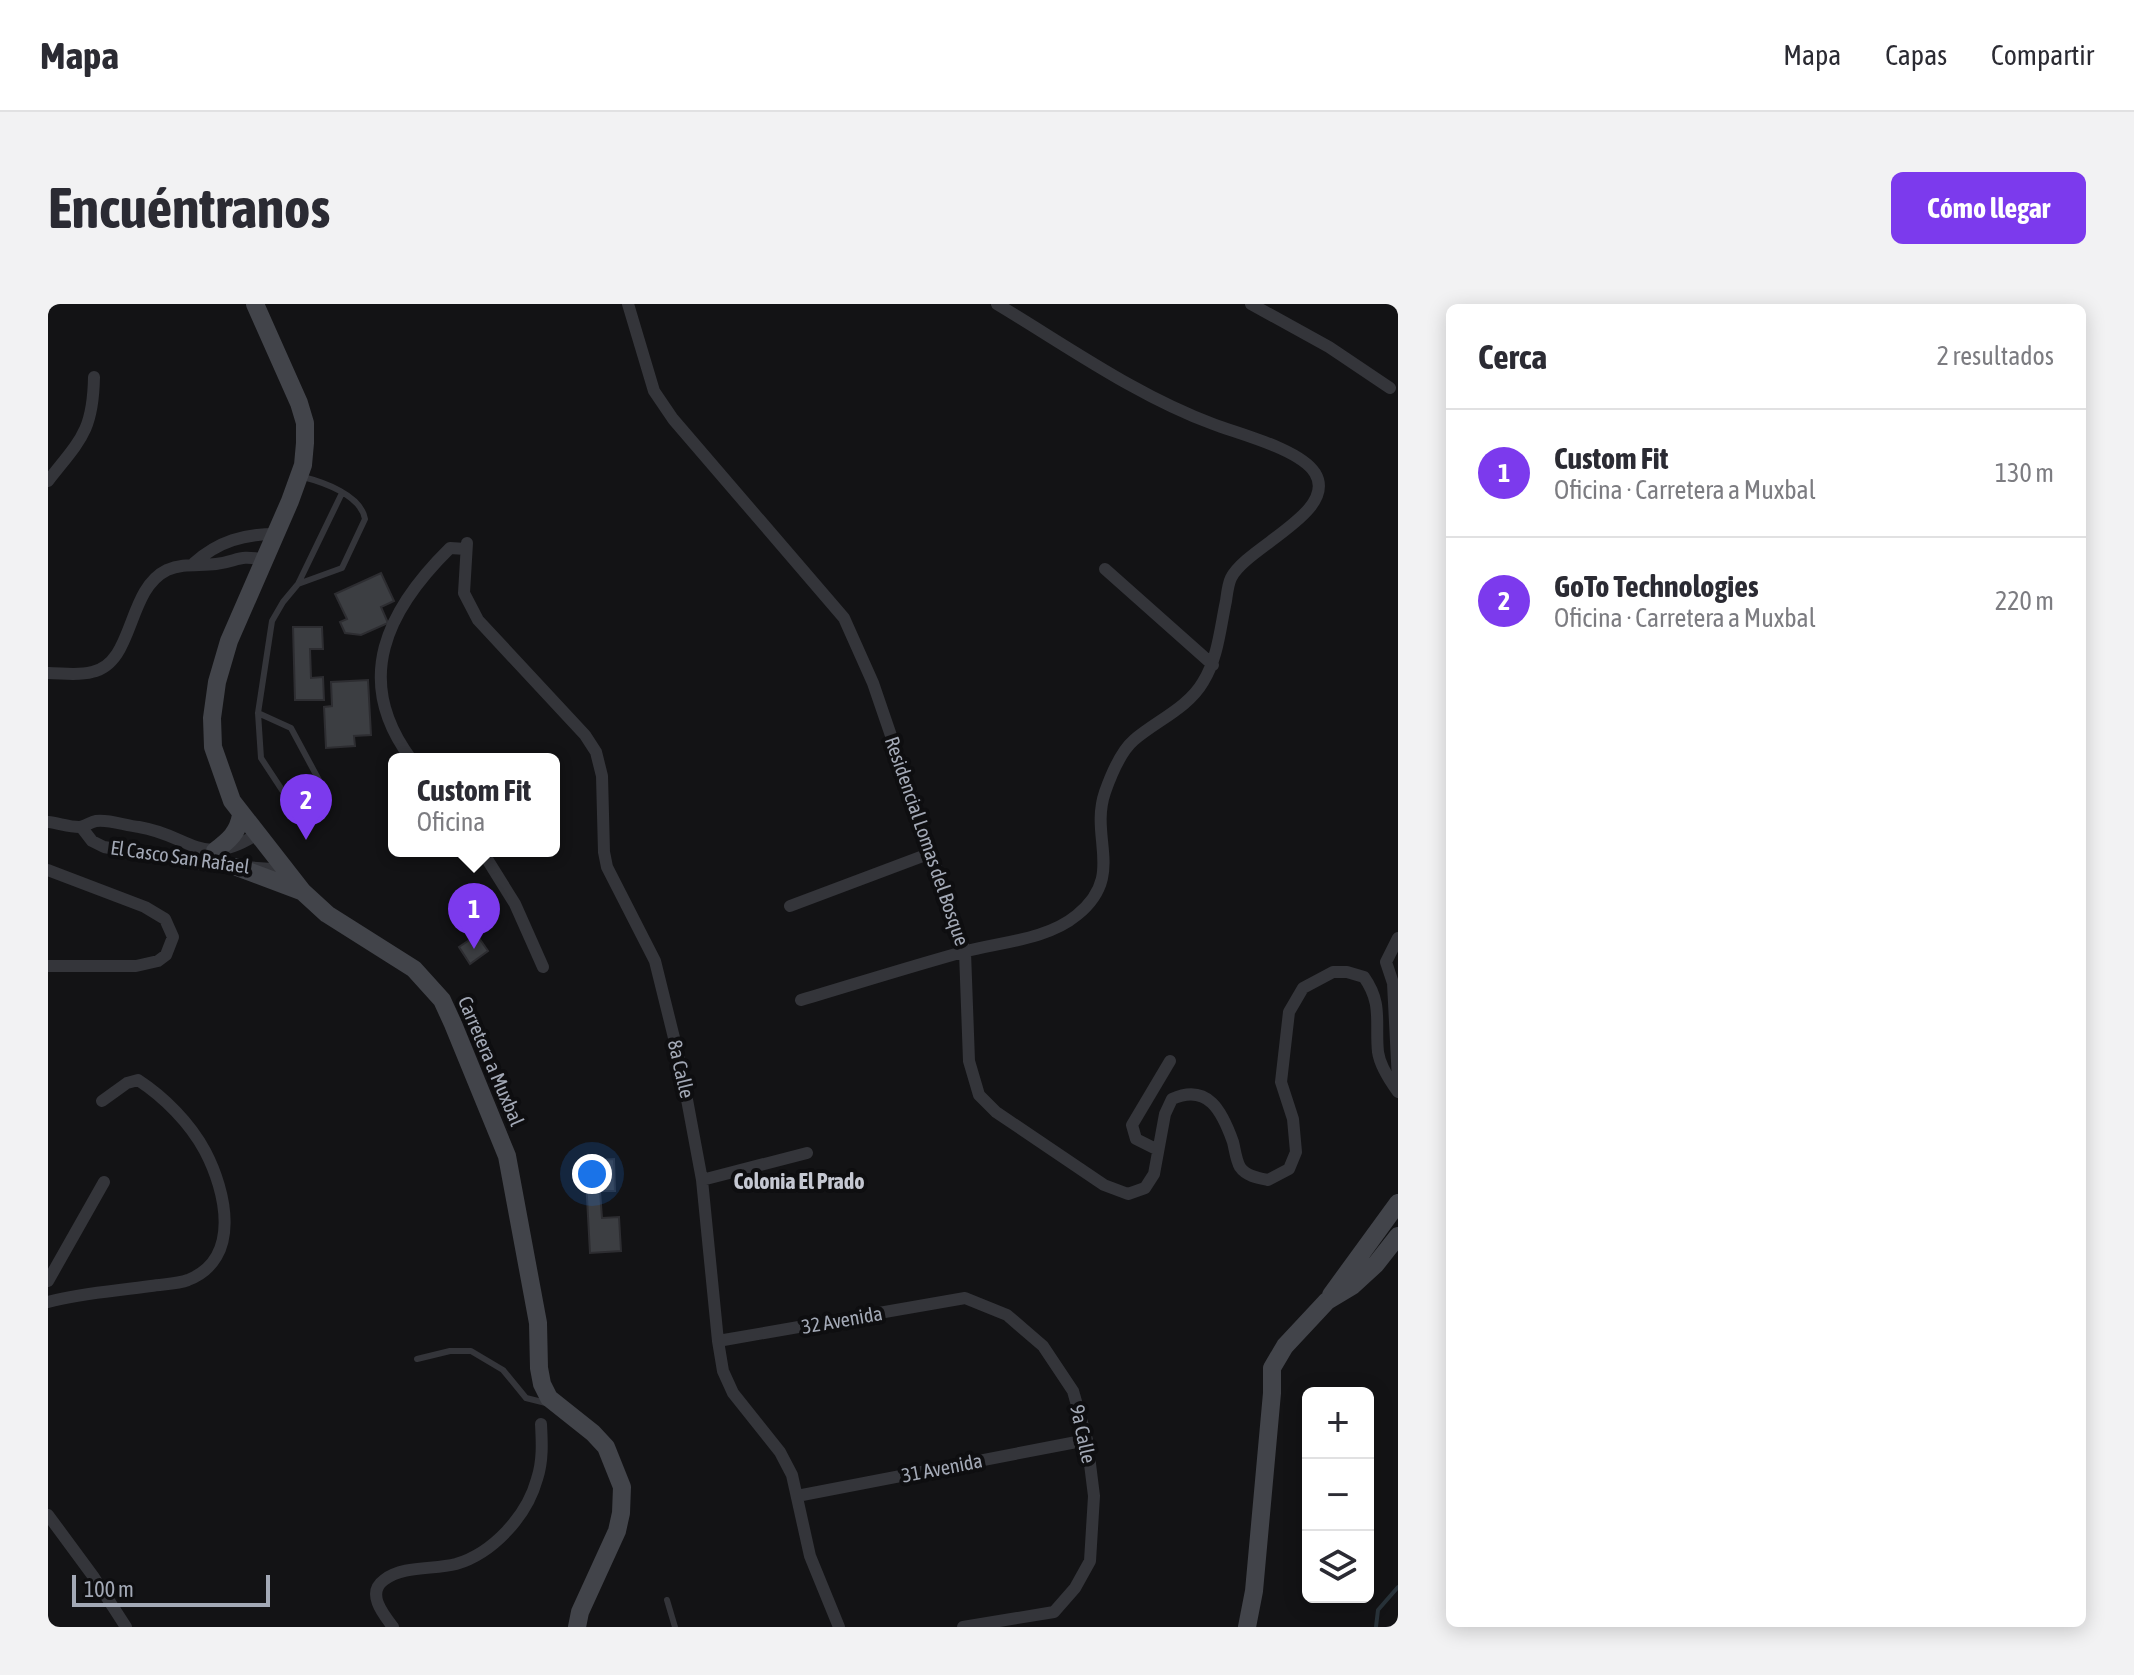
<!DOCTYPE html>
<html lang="es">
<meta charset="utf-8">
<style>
body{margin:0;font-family:"Asap Condensed",sans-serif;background:#f2f2f3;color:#2b2b33}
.controls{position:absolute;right:24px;bottom:24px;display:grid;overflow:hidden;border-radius:12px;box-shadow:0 4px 20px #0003}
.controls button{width:72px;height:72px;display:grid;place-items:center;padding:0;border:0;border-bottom:2px solid #e1e1e2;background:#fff;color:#2b2b33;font:40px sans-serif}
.scale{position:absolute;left:24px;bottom:20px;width:198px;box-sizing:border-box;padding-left:8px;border:4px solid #a3a9b6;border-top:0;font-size:22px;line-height:28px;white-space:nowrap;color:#a3a9b6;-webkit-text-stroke:6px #0e0e10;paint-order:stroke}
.you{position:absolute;left:544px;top:870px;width:28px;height:28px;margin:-20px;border:6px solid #fff;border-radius:50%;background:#1a73e8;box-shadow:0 0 0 12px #1a73e833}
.badge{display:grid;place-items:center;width:52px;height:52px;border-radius:50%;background:#7c3aed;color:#fff;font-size:26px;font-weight:700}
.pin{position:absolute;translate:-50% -66px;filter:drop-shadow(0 2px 4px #0008)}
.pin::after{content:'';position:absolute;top:42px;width:28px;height:24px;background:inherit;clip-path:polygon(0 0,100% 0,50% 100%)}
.popup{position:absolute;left:340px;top:449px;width:172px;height:104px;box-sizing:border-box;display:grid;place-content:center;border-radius:12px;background:#fff;filter:drop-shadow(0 2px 6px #0005);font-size:26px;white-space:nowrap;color:#7c7c81}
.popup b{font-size:30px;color:#2b2b33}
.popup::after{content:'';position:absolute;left:50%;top:100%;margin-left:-16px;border:16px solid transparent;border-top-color:#fff}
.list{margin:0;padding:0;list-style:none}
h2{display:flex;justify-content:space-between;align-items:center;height:104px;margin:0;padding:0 32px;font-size:34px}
h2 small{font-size:26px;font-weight:400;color:#7c7c81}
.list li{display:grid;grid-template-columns:52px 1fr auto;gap:24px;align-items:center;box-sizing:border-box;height:128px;padding:0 32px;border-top:2px solid #e1e1e2}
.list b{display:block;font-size:30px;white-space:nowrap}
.list p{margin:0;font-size:26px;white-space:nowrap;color:#7c7c81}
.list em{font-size:26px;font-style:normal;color:#7c7c81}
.icon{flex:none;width:44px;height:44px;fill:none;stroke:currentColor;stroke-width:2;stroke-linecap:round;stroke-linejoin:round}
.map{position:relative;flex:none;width:1350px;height:1323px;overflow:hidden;border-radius:12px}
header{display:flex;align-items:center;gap:48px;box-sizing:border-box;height:112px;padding:0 40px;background:#fff;border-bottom:2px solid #e1e1e2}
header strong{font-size:38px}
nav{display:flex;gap:44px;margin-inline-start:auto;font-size:28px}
.intro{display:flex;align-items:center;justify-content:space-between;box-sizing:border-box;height:192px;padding:0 48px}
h1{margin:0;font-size:56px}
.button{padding:20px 36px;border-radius:12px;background:#7c3aed;color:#fff;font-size:28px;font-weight:700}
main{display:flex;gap:48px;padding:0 48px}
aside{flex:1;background:#fff;border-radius:12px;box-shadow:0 4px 20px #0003}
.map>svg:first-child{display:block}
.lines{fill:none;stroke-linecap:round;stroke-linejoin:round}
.stream{stroke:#283239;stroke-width:4}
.building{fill:#3c3e42;stroke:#2d2d31;stroke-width:2}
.service{stroke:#34353a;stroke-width:6}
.minor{stroke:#34353a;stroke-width:12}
.secondary{stroke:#42444a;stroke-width:18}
.labels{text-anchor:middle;stroke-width:8;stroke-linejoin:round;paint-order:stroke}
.street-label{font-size:20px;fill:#a3a9b6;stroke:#0e0e10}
.neighbourhood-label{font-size:22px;font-weight:bold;fill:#c5c8d2;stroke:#0e0e10}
</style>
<header>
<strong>Mapa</strong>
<nav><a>Mapa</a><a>Capas</a><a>Compartir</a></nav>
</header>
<div class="intro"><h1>Encuéntranos</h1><a class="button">Cómo llegar</a></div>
<main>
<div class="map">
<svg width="1350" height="1323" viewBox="0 0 1350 1323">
<rect width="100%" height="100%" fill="#131315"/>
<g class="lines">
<path class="stream" d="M1328,1323L1330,1306L1350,1283"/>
</g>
<path class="building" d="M333,269L346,297L333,303L340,319L313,331L297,329L292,318L299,315L287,290Z
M245,323H274L275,345H262L263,374L275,373L276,396H247Z
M320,376L323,431L306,432L307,442L278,444L276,403L284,402L283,378Z
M429,631L440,647L422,660L411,643Z
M566,855L567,887H552L554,914L571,913L573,947L542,949L537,857Z"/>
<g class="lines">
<path class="service" d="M250,280L294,264L317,215C313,191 275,178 255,173
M210,409L243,424L272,478V485L252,495L245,496L238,492L213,454L210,409L224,317L235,298L250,280L294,189
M369,1055L402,1047H423L455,1066L478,1094L498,1099
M619,1296L627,1323"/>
<path class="minor" d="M580,0L606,87L625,115L796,314L825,379L917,648L921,757L931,791L948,808L1056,881L1080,890L1097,884L1106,870L1117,810L1124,795C1160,779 1174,807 1185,838C1187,846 1188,856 1192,863C1198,872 1210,874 1220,876L1241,865L1248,848L1245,815L1233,778L1241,708L1255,684L1285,668H1299L1316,673C1335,700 1327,718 1330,748C1332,762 1342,777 1350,788
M1203,0L1281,43L1342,84
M0,177C32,136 45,128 46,73
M419,239L416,289L430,316L537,431L548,448L554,472L556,548L559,563L607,657L632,758L654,876L670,1037L675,1067L685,1089L732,1148L744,1171L762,1252L791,1323
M146,259C171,237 196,230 228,230
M1057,265L1165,361
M0,369C14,369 30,372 44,368C87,359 78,286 119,266C135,259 151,262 168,260C191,257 190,250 216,256
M363,455C304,376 339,306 402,244L418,245
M0,518C10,519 21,523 31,523C37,523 42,518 48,517C61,515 78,522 91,523C142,531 154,566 209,530
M34,524L44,537L56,543L155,560L238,566
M434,547L467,600L495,663
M0,566L97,603L117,615L125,633L118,651L110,657L88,662H0
M742,602L883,549
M1350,634L1338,658L1345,679L1350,777
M753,696C807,680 861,663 915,648C952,638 999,636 1029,611C1078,571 1041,535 1057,488C1063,471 1072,448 1086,436C1108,417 1140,404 1155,378C1170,354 1172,325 1178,297C1179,290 1180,280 1183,274C1198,243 1291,208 1267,169C1252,145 1191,130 1165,120C1089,92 1019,42 949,0
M1110,846L1088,835L1084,821L1122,757
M654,876L759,849
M0,977L56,878
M0,998C33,989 69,987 103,982C115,980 129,980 140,976C194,955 178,887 157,847C142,819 116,793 90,776L79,779L54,797
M670,1037L917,994L959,1011L995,1042L1025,1087L1039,1136L1046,1192L1042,1257L1027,1284L1006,1308L915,1323
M749,1192L1039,1136
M0,1211L45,1272L78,1323
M345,1323C335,1310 318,1289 336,1276C356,1261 386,1266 408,1260C445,1249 479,1212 489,1175C495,1157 494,1138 493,1120"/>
<path class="secondary" d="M207,0L251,99L257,119V139L255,161L242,197L181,337L169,378L164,414L165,443L184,497L255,588L279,610L366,665L394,696L405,720L459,852L490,1019L491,1064L494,1080L501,1094L545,1129L558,1143L574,1183L573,1209L569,1227L532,1308L529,1323
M167,547C181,536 190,529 193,511
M189,563L253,587
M1283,991L1350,899
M1199,1323L1206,1287L1224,1089V1064L1237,1042L1279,997L1304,982L1328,960L1350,932"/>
</g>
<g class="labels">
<g class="street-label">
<text transform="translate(879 537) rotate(71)" y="7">Residencial Lomas del Bosque</text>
<text transform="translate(132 553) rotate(8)" y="7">El Casco San Rafael</text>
<text transform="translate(443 757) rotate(67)" y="7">Carretera a Muxbal</text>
<text transform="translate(633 765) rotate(77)" y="7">8a Calle</text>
<text transform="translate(794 1016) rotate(-10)" y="7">32 Avenida</text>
<text transform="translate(1035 1130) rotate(78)" y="7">9a Calle</text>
<text transform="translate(894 1164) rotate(-11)" y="7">31 Avenida</text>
</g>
<g class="neighbourhood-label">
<text x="751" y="885">Colonia El Prado</text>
</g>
</g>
</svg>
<div class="controls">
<button>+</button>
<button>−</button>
<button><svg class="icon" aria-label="layers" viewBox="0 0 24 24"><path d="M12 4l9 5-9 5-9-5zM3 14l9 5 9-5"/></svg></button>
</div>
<div class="scale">100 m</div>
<div class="you"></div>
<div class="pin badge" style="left:426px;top:645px">1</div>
<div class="popup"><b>Custom Fit</b>Oficina</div>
<div class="pin badge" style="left:258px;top:536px">2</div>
</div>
<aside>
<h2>Cerca<small>2 resultados</small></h2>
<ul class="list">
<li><span class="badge">1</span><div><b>Custom Fit</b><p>Oficina · Carretera a Muxbal</p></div><em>130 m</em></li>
<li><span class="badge">2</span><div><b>GoTo Technologies</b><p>Oficina · Carretera a Muxbal</p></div><em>220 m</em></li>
</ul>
</aside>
</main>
